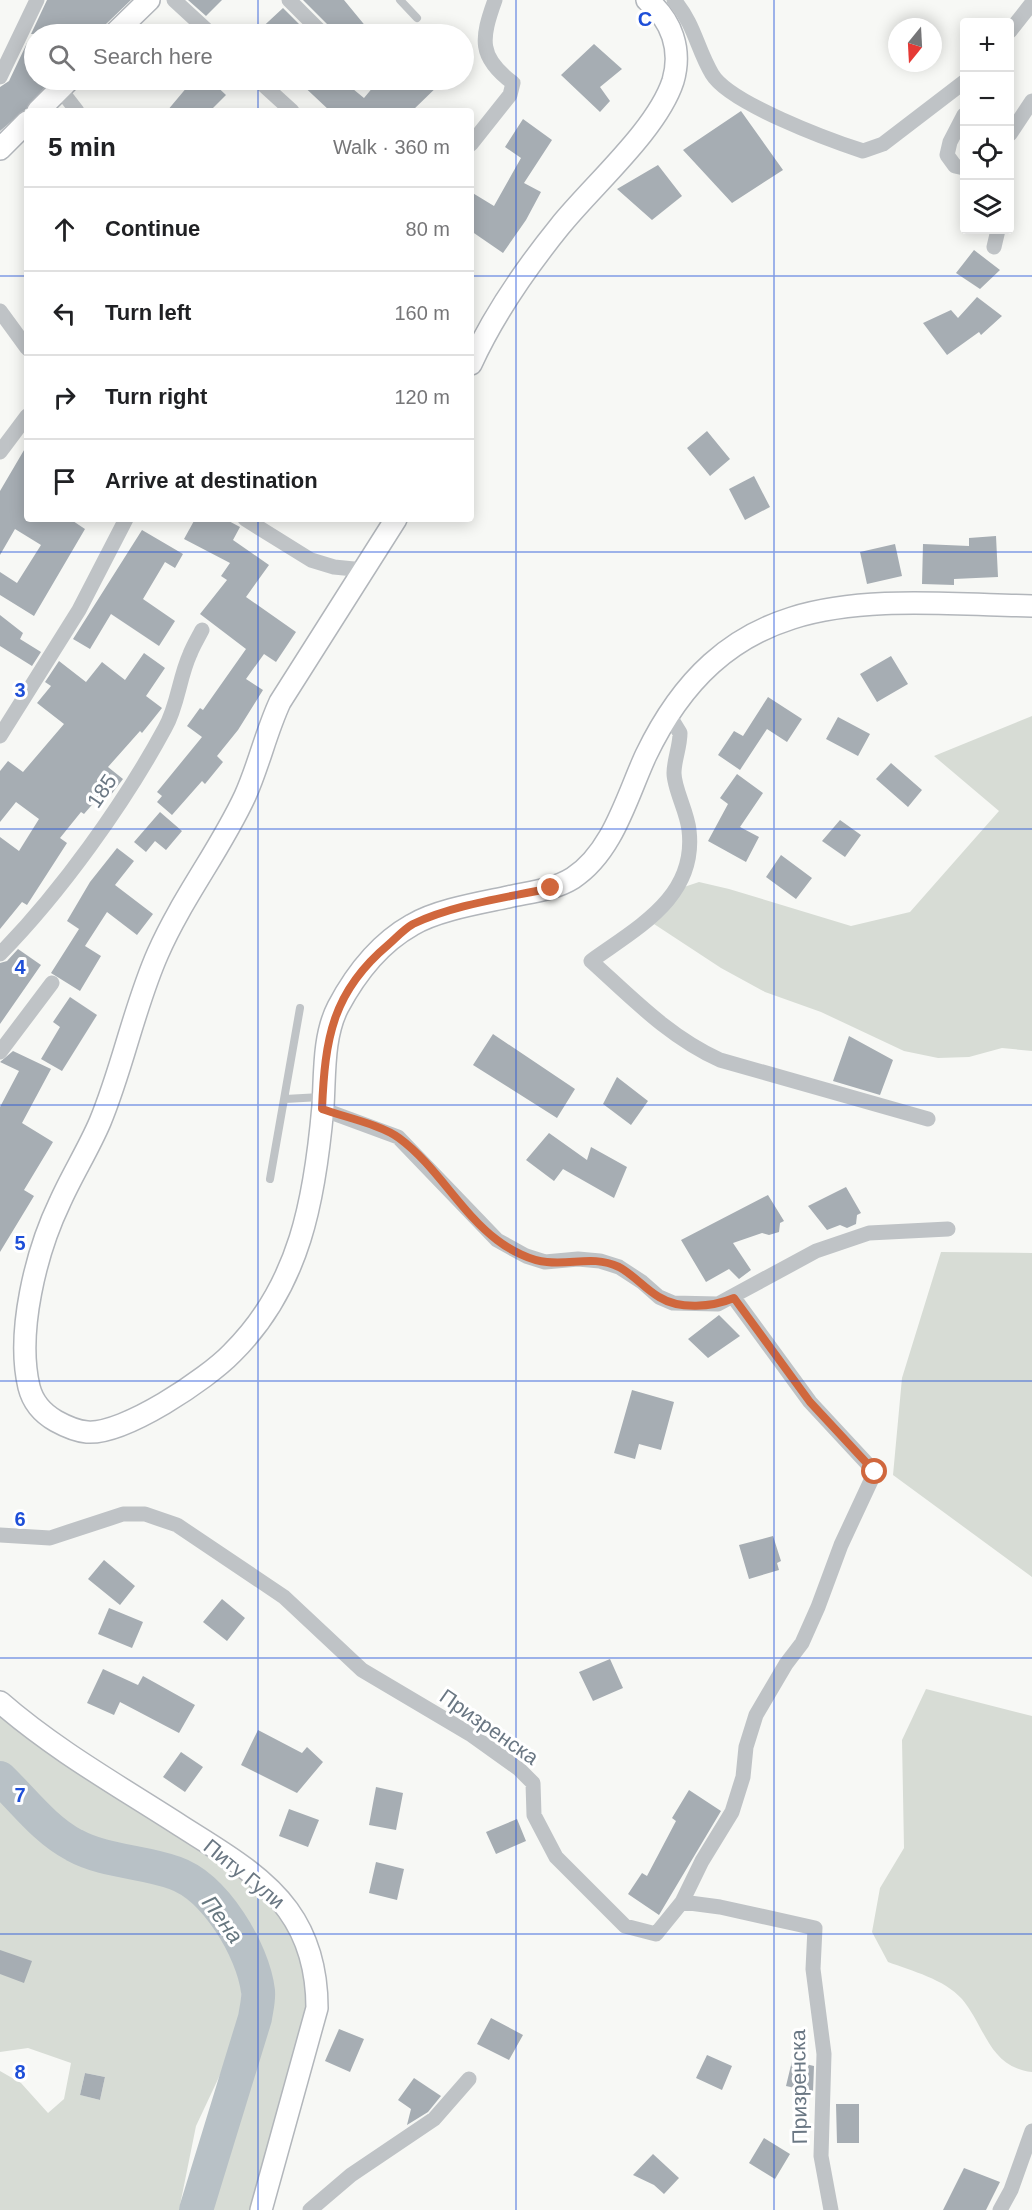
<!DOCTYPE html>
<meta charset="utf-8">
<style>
body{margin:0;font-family:Helvetica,sans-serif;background:#f6f6f6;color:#202124}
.controls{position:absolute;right:18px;top:18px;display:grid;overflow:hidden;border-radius:6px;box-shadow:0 3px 15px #0003}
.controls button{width:54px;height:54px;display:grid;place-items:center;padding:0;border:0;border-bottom:2px solid #e0e0e0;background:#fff;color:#202124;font:30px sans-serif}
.compass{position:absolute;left:888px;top:18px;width:54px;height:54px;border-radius:50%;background:#fff;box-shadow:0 3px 15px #0003;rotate:198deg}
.stop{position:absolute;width:18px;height:18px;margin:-14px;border:4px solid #d0673d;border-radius:50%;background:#fff}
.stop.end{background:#d0673d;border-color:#fff;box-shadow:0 2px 6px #0008}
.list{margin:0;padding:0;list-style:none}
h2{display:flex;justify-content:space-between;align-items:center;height:78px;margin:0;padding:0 24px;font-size:26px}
h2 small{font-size:20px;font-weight:400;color:#757577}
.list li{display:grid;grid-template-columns:39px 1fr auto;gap:18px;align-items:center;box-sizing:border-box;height:84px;padding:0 24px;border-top:2px solid #e0e0e0}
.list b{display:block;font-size:22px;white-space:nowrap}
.list em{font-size:20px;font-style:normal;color:#757577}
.icon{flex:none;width:33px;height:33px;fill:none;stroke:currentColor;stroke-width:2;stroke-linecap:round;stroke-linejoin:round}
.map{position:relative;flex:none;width:1032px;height:2210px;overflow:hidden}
.search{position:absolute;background:#fff;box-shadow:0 3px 15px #0003;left:24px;top:24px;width:450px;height:66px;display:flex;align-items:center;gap:15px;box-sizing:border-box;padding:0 21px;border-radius:33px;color:#757577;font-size:22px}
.panel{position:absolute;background:#fff;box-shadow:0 3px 15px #0003;left:24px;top:108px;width:450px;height:414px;border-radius:6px}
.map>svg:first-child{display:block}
.green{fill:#d7dcd5;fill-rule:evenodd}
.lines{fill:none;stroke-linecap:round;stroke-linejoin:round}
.river{stroke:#b8c1c6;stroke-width:34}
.building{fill:#a6adb3}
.secondary-casing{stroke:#b2b6bb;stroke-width:24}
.lane{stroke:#bfc3c6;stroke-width:8}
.street{stroke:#bfc3c6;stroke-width:15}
.secondary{stroke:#fff;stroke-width:21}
.route{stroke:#d0673d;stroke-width:8}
.grid{fill:none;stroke:#1d4ed8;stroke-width:1.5;stroke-opacity:0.55}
.labels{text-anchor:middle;stroke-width:6;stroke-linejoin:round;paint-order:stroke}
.street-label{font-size:21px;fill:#6a7783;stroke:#fff}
.water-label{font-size:22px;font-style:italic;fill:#66777f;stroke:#fff}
.grid-label{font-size:20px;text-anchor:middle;font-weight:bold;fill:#1d4ed8;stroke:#fff;stroke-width:6;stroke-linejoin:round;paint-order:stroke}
</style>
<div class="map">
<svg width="1032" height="2210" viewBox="0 0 1032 2210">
<rect width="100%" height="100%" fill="#f7f8f5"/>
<path class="green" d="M1032,716V1051L1002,1048L969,1057L938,1058L904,1051L821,1012L765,992L721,968L654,924L684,887L699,882L729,889L851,926L910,912L999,811L934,756Z
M941,1252L1032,1253V1577L893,1475L902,1378Z
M926,1689L1032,1716V2072C989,2067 986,2028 962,1999C944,1979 912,1971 888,1962L872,1932L880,1888L904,1848L902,1740Z
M0,1702L267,1887L316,1977L261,2210H196L255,2018C256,2010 259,2000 258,1991C253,1950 215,1887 175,1873C142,1861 105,1862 74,1845C45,1830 23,1800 0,1778Z
M0,1797L74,1856L108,1870L173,1888L211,1909L232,1940L242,1967L241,2006L234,2045L196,2126L179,2210H0V2071L21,2083L48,2113L64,2099L71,2063L28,2048L0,2052ZM85,2073L105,2077L100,2100L80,2095Z"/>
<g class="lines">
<path class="river" d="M0,1778C23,1800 45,1830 74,1845C105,1862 142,1861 175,1873C215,1887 253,1950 258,1991C259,2000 256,2010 255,2018L196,2210"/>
</g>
<path class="building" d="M47,0H131L105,25L102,34H31Z
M188,0H222L206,16Z
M303,0H344L372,34H332L330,27Z
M283,8L301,26L291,34H255Z
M27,43L34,47V80H51L26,109L0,131V87L9,81Z
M594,44L622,69L600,87L610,101L600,112L561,75Z
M193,80H210L226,95L210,111H167Z
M297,80H342L364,98L379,80H444L412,111H330Z
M741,111L783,170L732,203L683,150Z
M523,119L552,140L524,183L541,192L526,220L503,253L471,231V192L494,206L521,158L505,147Z
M658,165L682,196L652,220L617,189Z
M974,250L1000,270L980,289L956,273Z
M977,297L1002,316L981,335L979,332L947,355L923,323L951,310L958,318Z
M707,431L730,459L710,476L687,448Z
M27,445V519H70L85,529L34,616L0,595V572L17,583L41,545L15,529L0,555V491Z
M754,476L770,507L745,520L729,489Z
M195,519H225L240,527L233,540L269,565L246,597L296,632L276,662L264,654L246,679L263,690L238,730L217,756L223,762L205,784L202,781L172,815L157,802L162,796L157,792L202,737L187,726L200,708L203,710L246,649L200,614L227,580L221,576L230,563L184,539Z
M142,530L183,554L175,568L165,562L143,599L175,621L159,646L111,614L90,649L73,639Z
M996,536L998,577L954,579V585L922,584L923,544L969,546V538Z
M895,544L902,576L867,584L860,552Z
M0,615L23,633L20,639L41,652L32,666L0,646Z
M144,653L165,668L146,696L162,708L142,733L140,731L108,767L123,779L110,796L104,791L84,814L81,812L60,838L67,843L27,905L22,902L0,929V837L19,851L39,819L16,802L0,822V771L8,761L23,772L64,724L37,703L51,686L45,682L59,661L86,682L102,662L125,680Z
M891,656L908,684L877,702L860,674Z
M768,697L802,719L787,742L767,729L740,770L718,755L734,731L743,736Z
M838,717L870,734L858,756L826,739Z
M891,763L922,790L908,807L876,779Z
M737,774L763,793L740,827L759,837L746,862L708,841L728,804L720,798Z
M160,812L182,831L166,850L155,841L146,852L134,842Z
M840,820L861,835L845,857L822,841Z
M117,848L134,861L115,885L153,914L137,935L107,912L85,946L101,956L80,991L51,973L79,929L67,921L90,882Z
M781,855L812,878L796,899L766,877Z
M18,949L41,965L0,1024V963L7,961Z
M70,997L97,1015L62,1071L41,1059L60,1027L53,1022Z
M493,1034L575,1089L557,1118L473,1065Z
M849,1036L893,1060L880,1095L833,1081Z
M13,1051L51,1069L22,1123L53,1142L24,1190L34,1196L0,1252V1107L19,1071L0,1062Z
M617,1077L648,1101L631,1125L603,1104Z
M549,1133L587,1160L591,1147L627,1167L614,1198L563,1169L554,1181L526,1160Z
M846,1187L861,1213L857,1215L856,1224L847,1228L840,1225L827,1230L808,1206Z
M768,1195L784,1221L780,1223L779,1232L769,1235L762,1233L733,1243L751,1270L739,1279L729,1269L706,1282L681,1240Z
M719,1315L740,1336L708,1358L688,1339Z
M632,1390L674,1402L661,1450L639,1444L635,1459L614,1453Z
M773,1536L781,1561L777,1563L779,1570L749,1579L739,1545Z
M104,1560L135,1586L120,1605L88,1579Z
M222,1599L245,1618L227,1641L203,1622Z
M109,1608L143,1622L132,1648L98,1634Z
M610,1659L623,1688L593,1701L579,1672Z
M103,1669L138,1685L143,1676L195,1705L179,1733L120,1702L114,1715L87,1703Z
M258,1730L302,1753L307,1747L323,1762L297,1793L241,1765Z
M181,1752L203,1767L185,1792L163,1777Z
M376,1787L403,1793L396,1830L369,1825Z
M689,1790L721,1811L659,1915L628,1894L642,1873L647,1876L676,1821L672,1818Z
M289,1809L319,1820L308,1847L279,1836Z
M517,1819L526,1841L496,1854L486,1832Z
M376,1862L404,1869L397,1900L369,1893Z
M0,1950L32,1961L24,1983L0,1974Z
M491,2018L523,2035L509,2060L477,2044Z
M339,2029L364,2039L350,2072L325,2061Z
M707,2055L732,2066L722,2090L696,2078Z
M792,2061L814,2066L813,2092L786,2086Z
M85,2073L105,2077L100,2100L80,2095Z
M414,2078L441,2096L428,2112L407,2125L411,2109L398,2100Z
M836,2104H859V2143H837Z
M764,2138L790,2154L775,2179L749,2163Z
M653,2154L679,2178L664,2194L654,2185L633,2175Z
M964,2168L1000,2182L986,2210H943Z"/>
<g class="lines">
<g class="secondary-casing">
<path id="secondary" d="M114,34L149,0
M38,111L69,80
M0,149L27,122
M471,364C494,314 526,268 560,226C593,185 657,130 673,81C682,50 672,20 647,0
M396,519L280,702C266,732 259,765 245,796C220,850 182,898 158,953C134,1007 123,1067 100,1122C88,1150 72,1175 60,1202C36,1252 16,1332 29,1387C33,1403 42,1413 56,1421C65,1426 76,1431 87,1432C124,1435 207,1379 232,1353C300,1286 315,1198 323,1106C325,1074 323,1036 338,1007C355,975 380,943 412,925C437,910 480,903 508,897C530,892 554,890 573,878C613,852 627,796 646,755C730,580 868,602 1032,606
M0,1702C55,1750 119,1786 181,1826C217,1849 262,1874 288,1910C309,1939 317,1972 317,2008L261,2210"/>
</g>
<path class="lane" d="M400,0L417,18
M285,1099L321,1097
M270,1179L300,1008"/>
<path class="street" d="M174,0L211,34
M289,0L323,34
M674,0C695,25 697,49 712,74C729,103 829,140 863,151L883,144L964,82
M1010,31L1032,3
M0,77L37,0
M258,80L292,111
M60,89L77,111
M964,115L950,142L947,155L955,166L964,168
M1010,134L1032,101
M471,144L510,95L513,83C478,57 481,39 495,0
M994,247L998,230
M0,311L27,348
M0,452L27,416
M245,519L311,560L334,567L364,570
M669,715L680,733C680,747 674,760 674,773C674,789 687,811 689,830C697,897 638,927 591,961C632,998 669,1037 720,1060L928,1119
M0,736L79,610L126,519
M0,954C60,893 124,804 165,728C178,705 179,678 190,654C193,646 198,638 202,630
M0,1052L52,983
M322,1109L398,1137L497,1240L526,1256L545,1262L578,1259L600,1261L619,1267L642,1282L659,1297L673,1303L718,1304L816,1251L869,1233L948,1229
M0,1535L50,1538L123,1514H145L177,1525L284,1597L362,1670L470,1734L519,1769L533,1783L534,1815L556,1857L625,1926L656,1934L682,1902L720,1907L815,1928L813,1969L824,2054L821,2156L831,2210
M682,1902L702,1861L732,1812L743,1777L746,1747L756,1715L786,1664L802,1643L818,1607L841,1545L875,1472L810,1402L734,1298
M310,2210L351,2175L434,2119L469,2079
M1000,2210L1011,2190L1032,2131"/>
<use href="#secondary" class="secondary"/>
</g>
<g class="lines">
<path class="route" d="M551,888C506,898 455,904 413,924C404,929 396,938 388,945C332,992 325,1039 322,1109C344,1117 382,1125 399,1138C437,1166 460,1212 497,1240C510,1250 531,1261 547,1262C573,1265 593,1255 619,1267C634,1275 645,1289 659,1297C680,1310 712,1307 734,1298L810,1402L875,1472"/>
</g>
<path class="grid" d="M258,0V34M516,0V2210M774,0V2210M258,80V111M0,276H27M471,276H1032M258,519V2210M0,552H1032M0,829H1032M0,1105H1032M0,1381H1032M0,1658H1032M0,1934H1032"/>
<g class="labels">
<g class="street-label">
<text transform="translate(102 791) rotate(-56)" y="7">185</text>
<text transform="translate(489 1727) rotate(35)" y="7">Призренска</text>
<text transform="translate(244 1874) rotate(39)" y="7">Питу Гули</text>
<text transform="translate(799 2087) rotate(-91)" y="7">Призренска</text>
</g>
<g class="water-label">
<text transform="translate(223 1919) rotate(54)" y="8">Пена</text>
</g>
</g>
<g class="grid-label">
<text x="645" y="26">C</text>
<text x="20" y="697">3</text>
<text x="20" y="974">4</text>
<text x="20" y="1250">5</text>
<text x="20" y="1526">6</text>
<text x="20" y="1802">7</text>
<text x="20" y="2079">8</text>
</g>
</svg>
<div class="controls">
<button>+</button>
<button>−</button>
<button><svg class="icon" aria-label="locate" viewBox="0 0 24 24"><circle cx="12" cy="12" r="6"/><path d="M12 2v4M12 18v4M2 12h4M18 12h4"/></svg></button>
<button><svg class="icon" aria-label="layers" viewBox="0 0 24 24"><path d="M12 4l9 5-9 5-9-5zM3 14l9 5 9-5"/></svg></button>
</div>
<svg class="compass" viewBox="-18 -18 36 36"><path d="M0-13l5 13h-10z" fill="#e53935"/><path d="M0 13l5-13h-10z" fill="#757577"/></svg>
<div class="stop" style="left:875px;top:1472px"></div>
<div class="stop end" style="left:551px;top:888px"></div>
<div class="search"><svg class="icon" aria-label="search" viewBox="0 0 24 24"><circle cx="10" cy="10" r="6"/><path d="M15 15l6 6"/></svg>Search here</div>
<section class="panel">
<h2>5 min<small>Walk · 360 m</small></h2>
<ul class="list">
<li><svg class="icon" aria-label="ahead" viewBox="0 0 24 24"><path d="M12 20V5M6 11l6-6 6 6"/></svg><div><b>Continue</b></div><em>80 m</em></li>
<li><svg class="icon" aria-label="left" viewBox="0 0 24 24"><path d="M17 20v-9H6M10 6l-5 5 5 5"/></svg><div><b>Turn left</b></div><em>160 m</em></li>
<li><svg class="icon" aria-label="right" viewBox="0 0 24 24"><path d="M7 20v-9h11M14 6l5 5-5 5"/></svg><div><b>Turn right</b></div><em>120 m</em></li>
<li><svg class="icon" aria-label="arrive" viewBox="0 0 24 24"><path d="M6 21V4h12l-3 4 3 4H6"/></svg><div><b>Arrive at destination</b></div></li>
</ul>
</section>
</div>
